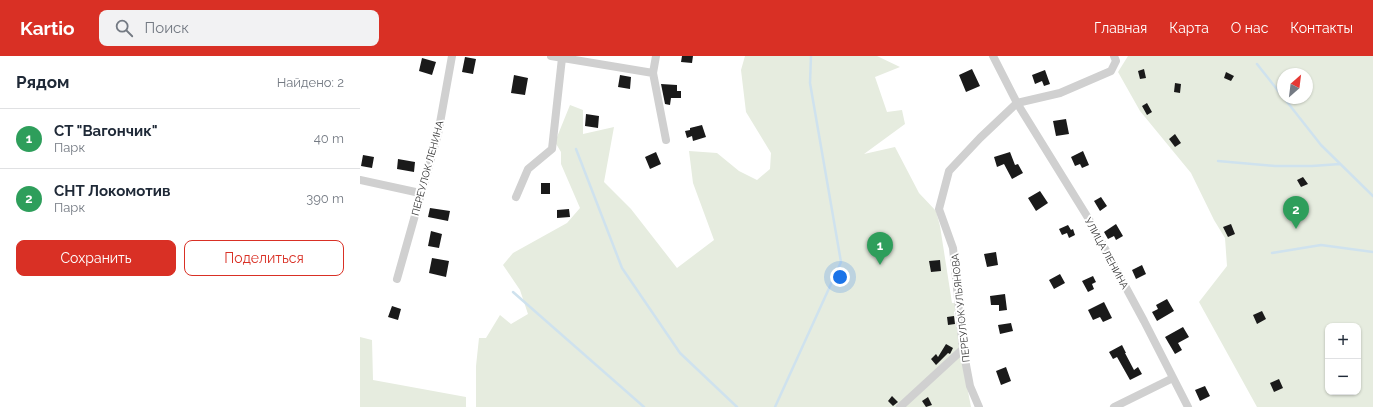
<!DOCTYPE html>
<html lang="ru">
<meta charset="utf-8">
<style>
body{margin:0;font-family:Raleway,sans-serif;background:#f2f2f3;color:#1f2937}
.controls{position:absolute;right:12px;bottom:12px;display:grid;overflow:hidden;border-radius:8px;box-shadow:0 1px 3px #0004}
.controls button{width:36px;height:36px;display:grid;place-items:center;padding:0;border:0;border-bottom:1px solid #e0e1e3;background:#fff;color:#1f2937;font:20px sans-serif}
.compass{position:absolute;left:917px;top:12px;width:36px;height:36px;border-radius:50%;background:#fff;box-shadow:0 1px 3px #0004;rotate:28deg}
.you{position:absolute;left:480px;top:221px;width:14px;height:14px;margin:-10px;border:3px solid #fff;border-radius:50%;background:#1a73e8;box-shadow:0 0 0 6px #1a73e833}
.badge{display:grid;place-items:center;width:26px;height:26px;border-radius:50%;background:#d93025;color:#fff;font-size:13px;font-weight:700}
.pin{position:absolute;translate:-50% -33px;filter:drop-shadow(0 1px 2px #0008)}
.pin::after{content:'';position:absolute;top:21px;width:14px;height:12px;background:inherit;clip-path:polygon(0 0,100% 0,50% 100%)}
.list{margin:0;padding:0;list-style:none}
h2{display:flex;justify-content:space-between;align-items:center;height:52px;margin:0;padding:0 16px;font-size:17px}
h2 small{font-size:13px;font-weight:400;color:#747a83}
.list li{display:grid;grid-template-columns:26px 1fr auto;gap:12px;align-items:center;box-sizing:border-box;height:60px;padding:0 16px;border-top:1px solid #e0e1e3}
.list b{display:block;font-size:15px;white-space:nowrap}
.list p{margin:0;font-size:13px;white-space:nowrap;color:#747a83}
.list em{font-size:13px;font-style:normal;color:#747a83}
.actions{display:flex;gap:8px;padding:12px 16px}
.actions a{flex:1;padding:9px 0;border:1px solid #d93025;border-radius:8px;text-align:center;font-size:14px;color:#d93025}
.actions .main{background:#d93025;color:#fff}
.icon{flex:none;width:22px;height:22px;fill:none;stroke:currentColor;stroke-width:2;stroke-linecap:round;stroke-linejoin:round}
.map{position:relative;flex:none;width:1013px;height:351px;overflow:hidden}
header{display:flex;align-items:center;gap:24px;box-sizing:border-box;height:56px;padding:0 20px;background:#d93025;color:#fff}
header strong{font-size:19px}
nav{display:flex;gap:22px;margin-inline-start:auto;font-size:14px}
.search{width:280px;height:36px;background:#f2f2f3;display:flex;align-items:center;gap:10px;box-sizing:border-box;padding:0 14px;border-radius:8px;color:#747a83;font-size:15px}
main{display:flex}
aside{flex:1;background:#fff}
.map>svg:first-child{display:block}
.green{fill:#e6ecdf;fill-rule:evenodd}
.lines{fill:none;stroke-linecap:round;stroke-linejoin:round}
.stream{stroke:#cfe2ee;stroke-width:2.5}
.building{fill:#1a1a1a}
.minor{stroke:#d0d0d0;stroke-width:8}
.labels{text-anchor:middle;stroke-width:4;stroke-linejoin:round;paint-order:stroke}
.street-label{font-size:10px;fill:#333;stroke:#fff}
</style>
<header>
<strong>Kartio</strong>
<div class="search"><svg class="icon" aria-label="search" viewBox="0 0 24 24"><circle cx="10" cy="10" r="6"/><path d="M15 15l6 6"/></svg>Поиск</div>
<nav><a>Главная</a><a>Карта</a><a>О нас</a><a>Контакты</a></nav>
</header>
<main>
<aside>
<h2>Рядом<small>Найдено: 2</small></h2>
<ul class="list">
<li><span class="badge" style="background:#2e9e5b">1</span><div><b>СТ &quot;Вагончик&quot;</b><p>Парк</p></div><em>40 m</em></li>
<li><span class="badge" style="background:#2e9e5b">2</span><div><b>СНТ Локомотив</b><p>Парк</p></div><em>390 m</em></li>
</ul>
<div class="actions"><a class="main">Сохранить</a><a>Поделиться</a></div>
</aside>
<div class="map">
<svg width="1013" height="351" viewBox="0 0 1013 351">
<rect width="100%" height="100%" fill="#fff"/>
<path class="green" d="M385,0H517L540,11L515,21L527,56L542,54L545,68L504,98L535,91L559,137L576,155L580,170L592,247H596V254L594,256L596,271H599V288L611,351H116V310L119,282H126L140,259L151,268L168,258L160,234L143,209L153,197L207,167L220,152L201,108V96L195,86L210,49L223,54V78L254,71L244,126L271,153L317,212L354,184L333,127L329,95L357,97L379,115L397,124L410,113L411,97L386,56L381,14Z
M768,0H1013V351H897L839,246L867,210L865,182L854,164L831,117L780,55L758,16ZM923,18H947V42H923ZM968,270H998V336H968Z
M0,281L12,284L13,324L106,341V351H0Z"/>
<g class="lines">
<path class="stream" d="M897,8L923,41
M924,42L961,89L1013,140
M216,93L262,212L320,297L377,351
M858,105L915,110H952L980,108
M912,197L961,189L1013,196
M153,236L284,351
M415,351L481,206L450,27L451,0"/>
</g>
<path class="building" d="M322,0H333L332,7L321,6Z
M105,1L116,3L113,18L102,16Z
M62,2L76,6L72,19L59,15Z
M612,13L620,30L606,36L599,19Z
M784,13L786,22L780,23L778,15Z
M685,14L690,28L684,30L682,25L675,28L672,19Z
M866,16L874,20L871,25L864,22Z
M154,19L168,22L165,39L151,37Z
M260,19L271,21L270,33L258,31Z
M815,27L821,28L820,37L814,36Z
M301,28L317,29V35H321V42H311L310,49L305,48Z
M787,47L792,56L787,59L782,50Z
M226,58L239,60L238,72L225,70Z
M706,63L709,78L696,80L693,65Z
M342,69L346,81L333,85L332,80L327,82L325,75L330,74V72Z
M815,78L821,87L815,91L809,83Z
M723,95L729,109L722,112L720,108L715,110L711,101Z
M296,96L301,108L290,113L285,101Z
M650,96L655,109L658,108L663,117L652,123L644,108L637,111L634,101Z
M3,99L14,101L12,112L1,110Z
M38,103L55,106L54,116L37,113Z
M943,121L948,128L941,131L937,124Z
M181,127H190V138H181Z
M680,135L688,147L676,155L668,142Z
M741,141L747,150L740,155L734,145Z
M70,152L90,155L88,165L68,161Z
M209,153L210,161L197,162V154Z
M756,168L763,180L756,184L754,180L748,183L744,176Z
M871,168L875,178L868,181L863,171Z
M708,169L711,174L713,173L715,179L709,182L707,177L702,179L699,173Z
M71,175L82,178L79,192L68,190Z
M636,196L638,209L627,211L624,198Z
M72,202L89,205L86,221L69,217Z
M580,204L581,215L571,216L569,205Z
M782,209L786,218L776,223L772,214Z
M700,218L705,227L694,233L689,224Z
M733,220L736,226L732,228L734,233L728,236L722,225Z
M645,238L647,254L639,255V249H631L630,240Z
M807,243L814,255L797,265L792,256L798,253L796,249Z
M744,246L752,262L743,266L740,261L733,264L728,254Z
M32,250L41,253L38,264L28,261Z
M902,255L906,263L897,268L893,259Z
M594,260L595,268L588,269L587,261Z
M651,267L653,275L640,278L638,269Z
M823,271L829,281L818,287L822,294L815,298L805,281Z
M586,288L593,292L590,298L588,297L576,309L571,303L576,298L578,301Z
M762,289L766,297H765L774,314L778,311L782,318L770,324L757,301L753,303L749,296Z
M646,311L651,325L641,329L636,315Z
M919,323L923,332L914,336L910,327Z
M845,330L850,340L840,345L835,334Z
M532,340L538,346L533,350L528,345Z
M568,341L572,349L566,351L562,345Z"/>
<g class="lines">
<path class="minor" d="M191,0L293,17
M296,0L293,17L306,84
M633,0L657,47L730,165L784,265L828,351
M0,124L60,137
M156,141L168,113L192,93L202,2
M37,223L78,78L92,0
M540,351L603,293
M619,351L610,330L603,293L593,192L579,153L589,115L620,82L657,47L700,37L751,15L756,5L754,0
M754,351L813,322"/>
</g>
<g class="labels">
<g class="street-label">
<text transform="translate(67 112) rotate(-75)" y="4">ПЕРЕУЛОК ЛЕНИНА</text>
<text transform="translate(747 197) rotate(61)" y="4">УЛИЦА ЛЕНИНА</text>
<text transform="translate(600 252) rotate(-96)" y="4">ПЕРЕУЛОК УЛЬЯНОВА</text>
</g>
</g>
</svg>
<div class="controls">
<button>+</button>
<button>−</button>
</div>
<svg class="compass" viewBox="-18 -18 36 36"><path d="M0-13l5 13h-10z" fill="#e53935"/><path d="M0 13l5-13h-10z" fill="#747a83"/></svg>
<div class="you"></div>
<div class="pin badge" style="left:520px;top:209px;background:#2e9e5b">1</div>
<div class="pin badge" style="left:936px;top:173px;background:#2e9e5b">2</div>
</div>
</main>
